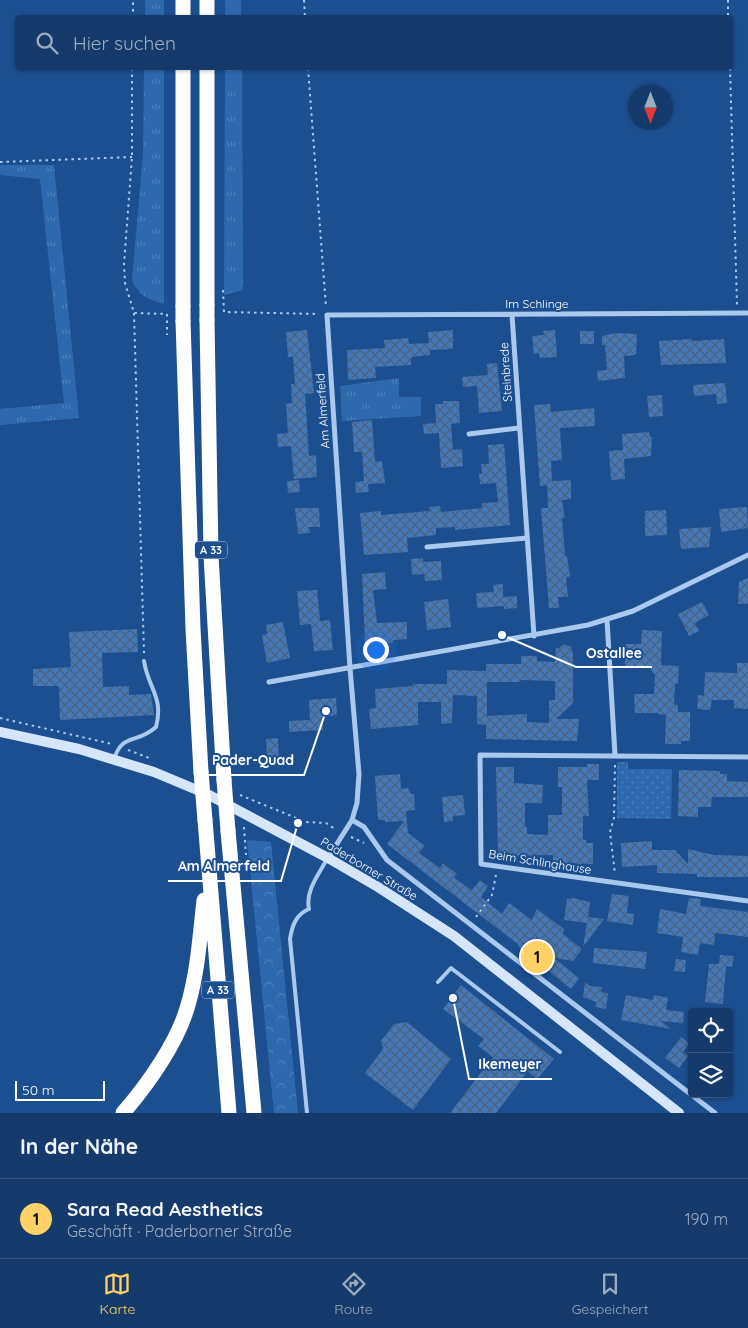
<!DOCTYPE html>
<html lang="de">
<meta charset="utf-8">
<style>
body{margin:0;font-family:Quicksand,sans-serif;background:#214673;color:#f1f3f6}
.controls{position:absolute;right:15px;bottom:15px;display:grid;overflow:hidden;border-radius:5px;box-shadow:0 1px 4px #0004}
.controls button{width:45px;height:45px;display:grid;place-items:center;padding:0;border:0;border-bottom:1px solid #33557e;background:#143b6b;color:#f1f3f6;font:25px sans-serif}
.compass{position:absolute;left:628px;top:85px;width:45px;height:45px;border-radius:50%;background:#143b6b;box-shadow:0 1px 4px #0004;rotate:180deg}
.scale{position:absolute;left:15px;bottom:12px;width:90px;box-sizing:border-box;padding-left:5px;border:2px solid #fff;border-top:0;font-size:14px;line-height:18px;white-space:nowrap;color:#fff;-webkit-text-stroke:4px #1b4f8f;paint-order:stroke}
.you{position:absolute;left:375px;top:649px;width:18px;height:18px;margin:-12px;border:4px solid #fff;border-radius:50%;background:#1a73e8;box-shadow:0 0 0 8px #1a73e833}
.badge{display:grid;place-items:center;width:32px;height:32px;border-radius:50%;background:#ffd166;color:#111;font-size:16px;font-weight:700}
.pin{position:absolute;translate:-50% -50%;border:2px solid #fff;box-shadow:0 1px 5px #0006}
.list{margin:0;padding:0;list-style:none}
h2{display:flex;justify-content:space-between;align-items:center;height:65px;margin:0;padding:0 20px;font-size:21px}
h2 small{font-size:16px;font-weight:400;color:#9dadc1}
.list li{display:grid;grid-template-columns:32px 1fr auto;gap:15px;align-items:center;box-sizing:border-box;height:80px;padding:0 20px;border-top:1px solid #33557e}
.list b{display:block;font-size:19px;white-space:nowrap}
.list p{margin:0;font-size:16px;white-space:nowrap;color:#9dadc1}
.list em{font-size:16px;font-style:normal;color:#9dadc1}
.icon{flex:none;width:28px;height:28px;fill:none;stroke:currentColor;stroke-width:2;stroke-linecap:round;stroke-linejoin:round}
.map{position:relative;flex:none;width:748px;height:1113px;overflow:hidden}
.search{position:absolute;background:#143b6b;box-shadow:0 1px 4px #0004;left:15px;right:15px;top:15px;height:55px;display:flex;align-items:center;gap:12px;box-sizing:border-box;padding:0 18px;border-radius:5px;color:#9dadc1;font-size:19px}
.sheet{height:145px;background:#143b6b}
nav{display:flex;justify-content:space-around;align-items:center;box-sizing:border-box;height:70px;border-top:1px solid #33557e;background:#143b6b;font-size:14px;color:#9dadc1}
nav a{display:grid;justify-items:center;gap:2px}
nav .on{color:#ffd166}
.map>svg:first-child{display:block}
.grass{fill:url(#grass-tufts)}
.forest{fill:url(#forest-crowns)}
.park{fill:url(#park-dots)}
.building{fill:url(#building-cross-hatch);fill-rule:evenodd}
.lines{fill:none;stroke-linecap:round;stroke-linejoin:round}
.path{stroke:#a9c9ee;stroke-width:2;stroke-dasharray:2.5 4;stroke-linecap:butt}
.lane{stroke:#a9c9ee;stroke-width:4}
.street{stroke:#a9c9ee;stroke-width:5}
.secondary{stroke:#d6e6fa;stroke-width:10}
.highway{stroke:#fff;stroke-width:15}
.highway-bridge{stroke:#fff;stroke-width:15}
.labels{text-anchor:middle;stroke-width:4;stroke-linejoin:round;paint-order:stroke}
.shield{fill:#1b4f8f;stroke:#bbcadd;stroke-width:1}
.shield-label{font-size:11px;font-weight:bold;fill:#fff}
.street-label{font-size:12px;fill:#fff;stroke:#1b4f8f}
.leader{fill:none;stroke:#fff;stroke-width:2}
.callout-dot{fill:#fff;stroke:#1b4f8f;stroke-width:2}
.callout-label{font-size:14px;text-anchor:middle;font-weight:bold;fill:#fff;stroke:#1b4f8f;stroke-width:4;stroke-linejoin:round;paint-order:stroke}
</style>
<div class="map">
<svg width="748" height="1113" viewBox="0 0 748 1113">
<defs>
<pattern id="grass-tufts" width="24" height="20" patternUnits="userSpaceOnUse" patternTransform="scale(1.25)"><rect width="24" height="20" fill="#2e69ad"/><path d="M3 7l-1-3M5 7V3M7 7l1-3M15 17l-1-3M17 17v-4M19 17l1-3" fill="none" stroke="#4d80b9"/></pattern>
<pattern id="forest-crowns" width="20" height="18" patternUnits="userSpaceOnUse" patternTransform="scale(1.25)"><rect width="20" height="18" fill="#2e69ad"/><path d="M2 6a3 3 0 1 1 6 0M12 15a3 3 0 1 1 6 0" fill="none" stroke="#4d80b9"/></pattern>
<pattern id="park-dots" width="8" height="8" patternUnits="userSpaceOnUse" patternTransform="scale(1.25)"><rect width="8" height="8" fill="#2e69ad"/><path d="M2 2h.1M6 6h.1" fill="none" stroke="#4d80b9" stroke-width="1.8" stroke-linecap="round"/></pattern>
<pattern id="building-cross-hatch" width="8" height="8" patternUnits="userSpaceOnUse" patternTransform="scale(1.25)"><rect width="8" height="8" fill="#4478b7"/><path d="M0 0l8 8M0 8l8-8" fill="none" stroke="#486282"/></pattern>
</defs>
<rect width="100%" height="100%" fill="#1b4f8f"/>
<path class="grass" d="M145,0H164V17H145Z
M225,0H241V17H225Z
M144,68H164V304C149,300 138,295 132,280L143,154Z
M225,68H242L243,290L224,295Z
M0,165H54L79,418L0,425V409L64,403L40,179L0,175Z
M399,378V397H421V416L342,421L340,386Z"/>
<path class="forest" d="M247,840L271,842L298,1113H274Z"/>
<path class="park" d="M617,762H628V769H672L671,819L617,818Z"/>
<path class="building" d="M307,330L314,393L305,394L309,456L316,455L317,477L294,479L291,446L278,447L277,434L288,433L286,404L292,403L291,384H295L293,357H288L286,332Z
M453,330V349L430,350V355L412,357L411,358V365L375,367L376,378L348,380L347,350L385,348L384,340L408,338L409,344L429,343L428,332Z
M555,330L557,357L540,358L539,353L534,354L532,336L544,335L543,331Z
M580,331H594V344H580Z
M616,333L637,334L636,355L624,356L625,378L598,381L597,371L607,370L605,345H602V336Z
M692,339V341L724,339L726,363L661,365L659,341Z
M497,363L502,411L479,413L477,386L463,387L462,377L488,375L487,364Z
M725,383L727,403L717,404L716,394L694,396L693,385Z
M662,395L663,416L649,417L647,396Z
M443,401H459L460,423L451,424L453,450L462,449L463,466L441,468L439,433L424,434L423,424L436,423L435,404H443Z
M550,404L551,412L594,408L595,426L560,428L562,460L551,461L552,481L571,480V499L562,500L565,518H562L565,556H567L570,576L566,578L568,597H558L559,608H549L541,508H548L547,485L540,486L534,405Z
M372,420L375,462L382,461L385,483L368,484L369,492L356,493L355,482L364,481L362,452H354L352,422Z
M649,432L650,437H652L651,456L624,459L625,479L611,480L609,451L623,450L622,434Z
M504,444L510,525L455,530V527L436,528V535L407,538L408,552L364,555L360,513L381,511V515L430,511L429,507L440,506L441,512L482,508V503L498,502L496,483L480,484L479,474H482L481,464H489L488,445Z
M299,480L300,492L288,493L287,481Z
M747,507L748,528L721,532L719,509Z
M295,508H319L320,527H309L310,533L298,534Z
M666,510L667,535L645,536V511Z
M711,527L709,547L681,549L679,529Z
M423,558V562L441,561L442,580L425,581L424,574L412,575L411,559Z
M385,572L386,589L373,590L377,623L407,622V639L393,640V643H365L362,574Z
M748,578V604H738L739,582Z
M503,584V597L517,596V608L504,609V606L477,608L476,593L494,592L493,585Z
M317,590L320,621L330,620L333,650L314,651L311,624L300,625L297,591Z
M448,599L451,627L427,630L424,602Z
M702,602L709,615L695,623L699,631L689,636L678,614Z
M283,622L290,658L267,663L262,635L267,634L266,625Z
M137,629L138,652L102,653L103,687L129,686V695L151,694L154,715L60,720L59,686H33V669L71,667L69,632Z
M642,630L662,631L661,665L679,666L678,684H675L674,704L678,705V712H690V741H681V744H665L666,715L658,714V713H635L634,694H654L655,676L650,668L625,667V644H641Z
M564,644L571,647L573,654V703L556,719H579L577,741L486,739V725L477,724V696L453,695L452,723L441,724V702H418V725L371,729L369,709L376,708L375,689L413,686V684H447V670L486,671V664H521V656H537V661L555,662L556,648H559ZM520,680L555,681V700H549V723L527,722V714L487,716V682H520Z
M737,663H748V709L734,708V700H712L710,710L697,709L698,695L704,696L705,672L737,673Z
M336,698L337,715L322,717L323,730L289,732V721L310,720L309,700Z
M278,738L279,759L267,760L266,739Z
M587,764H599V780H587L589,816H583V840H586V843H593V864L553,863V855L498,856L496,767H514V783L543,785L542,803H525V827H527V834L548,835V815H562V787H558V767H587Z
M679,770L720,771V774H727V781L748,782V797H712L711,807H698V817L678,816Z
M400,774L401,789L408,788L411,794H414L415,810L406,811L408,833L425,846L419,853L440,868L443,863L457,874L454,878L472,890L480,880L488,886L481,897L502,914L509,903L532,920L537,909L564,929L563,934L582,949L573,961L554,958L579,978L571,989L518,946L519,945L387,844L404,821L385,822V820H378L375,776Z
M463,795L465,815L453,816V821L444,822L442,797Z
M652,841V850H675L688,864V849L714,855L748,856V877H697V874L657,873V865L622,867L621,843Z
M612,894L629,896L627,913L634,914L633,925L607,921Z
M573,898L590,902L588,917L604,919L583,947L587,923L564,920L567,899Z
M689,898L701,899L700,906L748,912V937L715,933L714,945L700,943L698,955L681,952L683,937L657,933L660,909L686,914Z
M594,948L647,952L645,969L593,963Z
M720,955L734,956L732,967L726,966L723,1004L705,1002L709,964H719Z
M676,959L686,960L685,972L674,971Z
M585,982L590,986L602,987L601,992L608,993L606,1009L595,1007L596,1002L583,997Z
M461,985L554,1059L537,1079L528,1071L496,1113H450L493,1057L478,1046L484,1039L443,1009Z
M626,995L653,1000L654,995L668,998L666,1010L684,1012L683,1023L661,1021L671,1029L621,1020Z
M407,1022L451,1059L413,1110L365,1073L383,1049L381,1041L394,1024Z
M681,1037L689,1043L683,1052L688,1056L679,1068L665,1058Z"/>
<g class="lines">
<path class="path" d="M304,0L305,18
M728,0V18
M133,18V0
M132,68V157L124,264L125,283L134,313L167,314
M308,68L326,307
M730,68L737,305
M0,162L132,157
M223,290L224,312L319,314
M134,313L144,653
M167,314V335
M0,718L112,744
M128,750L152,759
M615,765L614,818L610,832L615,874
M240,795L306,822L326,823L335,829
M244,827L246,855
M351,837L364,843
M476,917L492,895L496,875"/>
<path class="lane" d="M114,759C123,732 136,745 156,727C164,697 148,688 144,661
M438,982L451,968L560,1052
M307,1113L290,939C292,926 296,914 309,909C305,891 319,874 327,859"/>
<path class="street" d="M512,315L534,636
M469,434L519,428
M427,547L527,538
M607,620L615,755
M269,682L588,625L633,611L748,555
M748,757L480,755L481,864L748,901
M352,820L364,827L387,860L715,1113
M328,858L352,820L357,803L359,774L350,668L327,315L748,313"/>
<path class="secondary" d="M0,732L79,749L154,772L209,795L328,858L378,887L454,936L679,1113"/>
<path class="highway" d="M183,0V18
M207,0V18
M183,68V306
M207,68V305
M207,320L211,556L224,780
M183,321L193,629L201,772
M205,820L229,1113
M228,831L254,1113
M123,1113C148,1084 178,1042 188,1005C198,971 200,935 204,900"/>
<path class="highway-bridge" d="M207,305V320
M183,306V321
M201,772L205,820
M224,780L228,831"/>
</g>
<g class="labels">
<g class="shield">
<rect x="195" y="541.5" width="32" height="17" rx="4"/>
<rect x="202" y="981.5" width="32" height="17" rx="4"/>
</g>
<g class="shield-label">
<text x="211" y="554">A 33</text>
<text x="218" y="994">A 33</text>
</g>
<g class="street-label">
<text x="537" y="308">Im Schlinge</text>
<text transform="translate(506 372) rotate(-94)" y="4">Steinbrede</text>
<text transform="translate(323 411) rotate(-94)" y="4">Am Almerfeld</text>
<text transform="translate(540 862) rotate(9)" y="4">Beim Schlinghause</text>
<text transform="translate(369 869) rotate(31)" y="4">Paderborner Straße</text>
</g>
</g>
<path class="leader" d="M502 635L576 667H652M326 711L304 775H201M298 823L281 881H168M453 998L469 1079H552"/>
<g class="callout-dot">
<circle cx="502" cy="635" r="5"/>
<circle cx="326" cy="711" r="5"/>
<circle cx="298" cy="823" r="5"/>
<circle cx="453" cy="998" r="5"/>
</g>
<g class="callout-label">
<text x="614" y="658">Ostallee</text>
<text x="253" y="765">Pader-Quad</text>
<text x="224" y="871">Am Almerfeld</text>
<text x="510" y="1069">Ikemeyer</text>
</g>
</svg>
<div class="controls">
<button><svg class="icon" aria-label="locate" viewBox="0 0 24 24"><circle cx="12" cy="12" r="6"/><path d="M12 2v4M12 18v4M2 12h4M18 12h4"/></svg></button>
<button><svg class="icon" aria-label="layers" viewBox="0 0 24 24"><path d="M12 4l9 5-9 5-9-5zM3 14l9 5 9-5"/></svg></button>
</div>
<svg class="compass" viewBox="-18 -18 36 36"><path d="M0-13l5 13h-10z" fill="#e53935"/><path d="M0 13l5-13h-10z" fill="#9dadc1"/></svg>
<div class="scale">50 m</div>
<div class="you"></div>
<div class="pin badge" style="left:537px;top:957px">1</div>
<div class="search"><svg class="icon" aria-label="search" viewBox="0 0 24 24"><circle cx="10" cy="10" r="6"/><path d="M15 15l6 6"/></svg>Hier suchen</div>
</div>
<section class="sheet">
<h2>In der Nähe<small></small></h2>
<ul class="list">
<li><span class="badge">1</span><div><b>Sara Read Aesthetics</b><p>Geschäft · Paderborner Straße</p></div><em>190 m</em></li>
</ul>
</section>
<nav>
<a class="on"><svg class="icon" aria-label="map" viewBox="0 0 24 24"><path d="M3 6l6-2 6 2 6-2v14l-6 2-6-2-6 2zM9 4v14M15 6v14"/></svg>Karte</a>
<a><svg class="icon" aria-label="directions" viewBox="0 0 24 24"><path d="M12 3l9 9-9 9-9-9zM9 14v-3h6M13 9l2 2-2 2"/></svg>Route</a>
<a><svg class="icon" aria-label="saved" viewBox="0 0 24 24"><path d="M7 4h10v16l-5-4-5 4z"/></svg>Gespeichert</a>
</nav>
